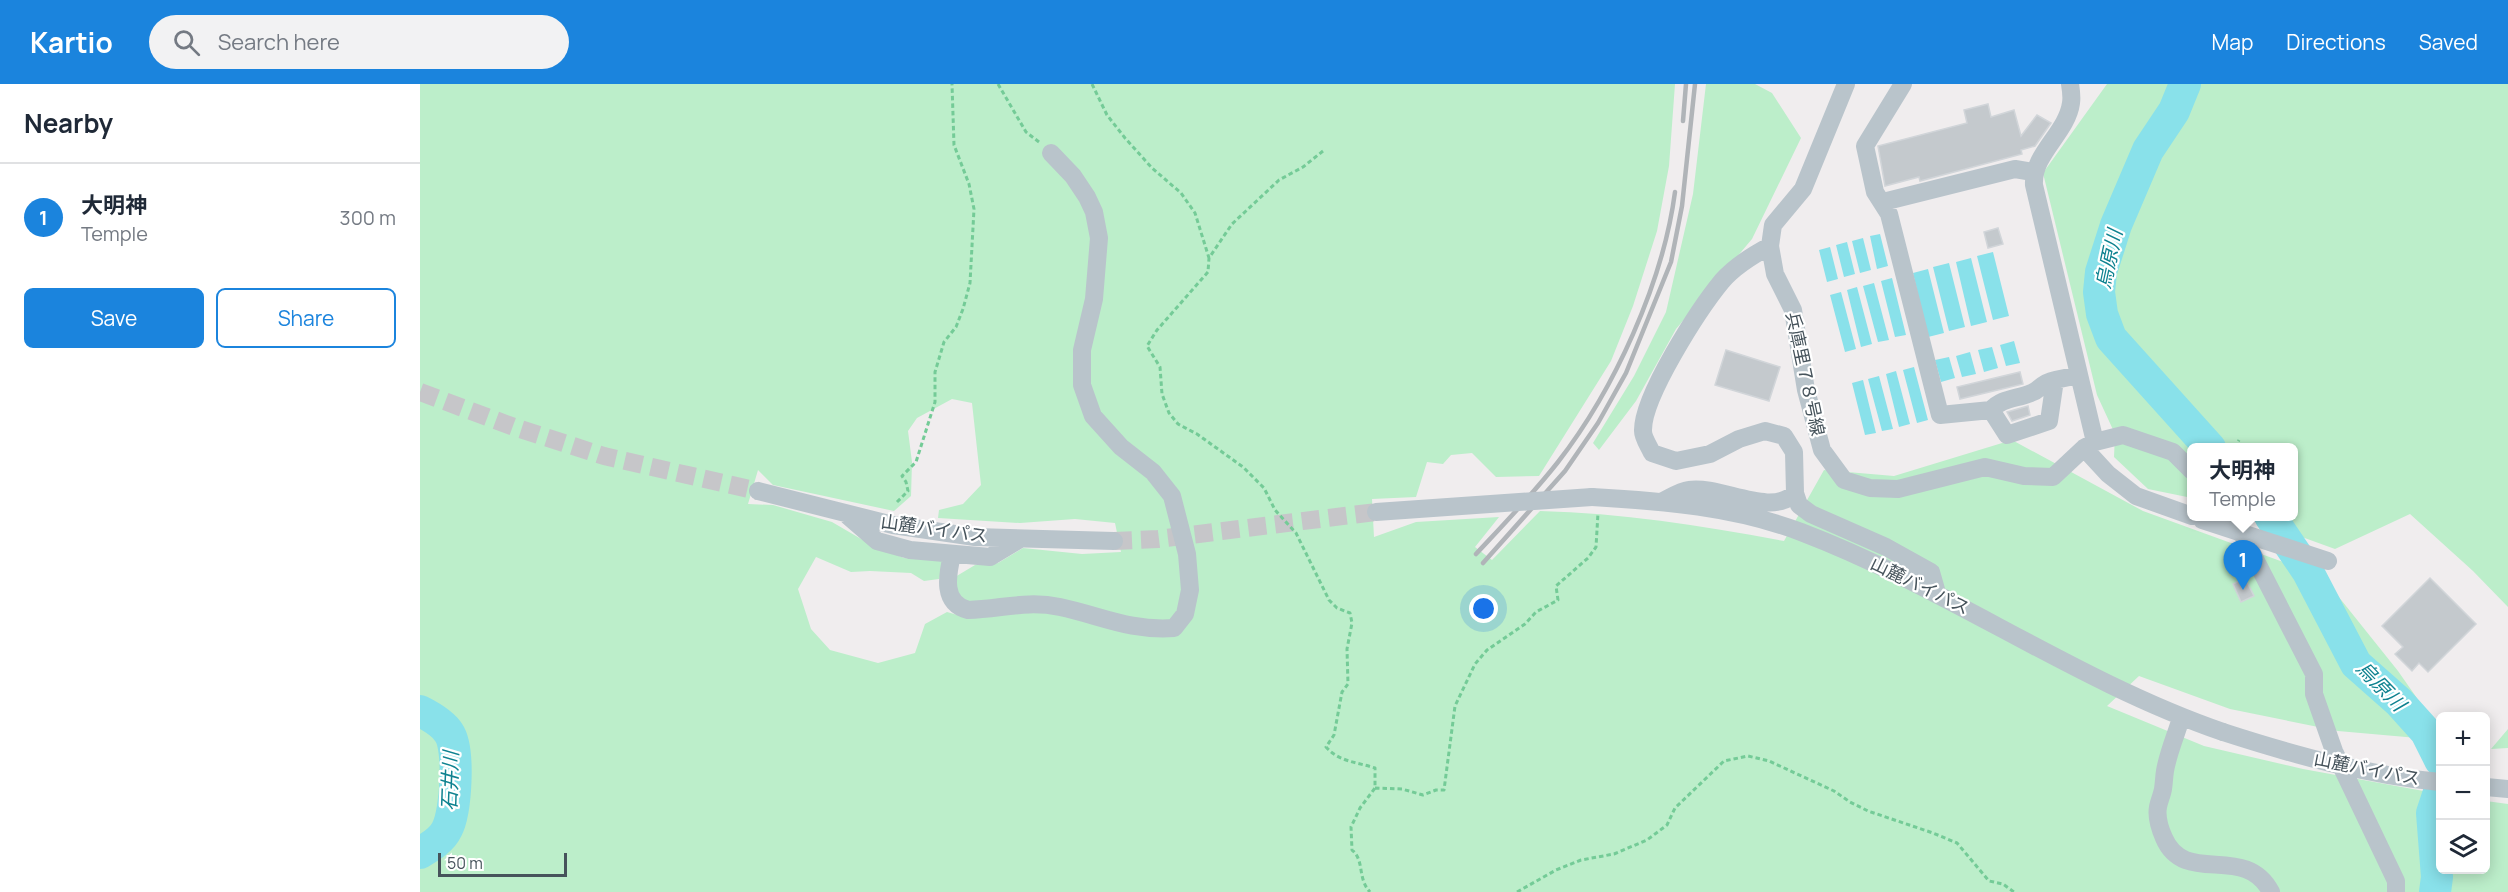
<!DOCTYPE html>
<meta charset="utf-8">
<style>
body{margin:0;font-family:Manrope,"Noto Sans JP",sans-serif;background:#f2f2f3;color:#1f2937}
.controls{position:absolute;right:18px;bottom:18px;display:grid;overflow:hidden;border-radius:9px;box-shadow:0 3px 15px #0003}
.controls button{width:54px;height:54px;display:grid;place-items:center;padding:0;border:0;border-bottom:2px solid #e0e1e3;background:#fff;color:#1f2937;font:30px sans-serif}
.scale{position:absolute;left:18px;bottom:15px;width:129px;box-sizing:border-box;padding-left:6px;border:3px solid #46535b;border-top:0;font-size:16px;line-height:21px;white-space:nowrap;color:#46535b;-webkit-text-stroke:4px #fff;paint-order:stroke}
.you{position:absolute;left:1064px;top:525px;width:21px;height:21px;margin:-15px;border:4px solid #fff;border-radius:50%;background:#1a73e8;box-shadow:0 0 0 9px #1a73e833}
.badge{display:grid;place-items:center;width:39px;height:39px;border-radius:50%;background:#1b84dd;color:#fff;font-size:20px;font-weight:700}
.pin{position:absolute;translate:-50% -50px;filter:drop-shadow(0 2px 3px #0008)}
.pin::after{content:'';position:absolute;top:32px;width:21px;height:18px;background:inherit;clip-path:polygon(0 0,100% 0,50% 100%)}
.popup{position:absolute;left:1767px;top:359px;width:111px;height:78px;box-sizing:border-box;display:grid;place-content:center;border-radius:9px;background:#fff;filter:drop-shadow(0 2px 4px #0005);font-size:20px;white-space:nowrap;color:#747a83}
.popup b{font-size:22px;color:#1f2937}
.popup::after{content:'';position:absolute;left:50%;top:100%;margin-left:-12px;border:12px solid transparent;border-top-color:#fff}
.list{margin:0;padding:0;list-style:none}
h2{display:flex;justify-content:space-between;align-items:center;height:78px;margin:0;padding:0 24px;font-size:26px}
h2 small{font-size:20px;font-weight:400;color:#747a83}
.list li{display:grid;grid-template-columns:39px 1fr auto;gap:18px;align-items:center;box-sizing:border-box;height:108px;padding:0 24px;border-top:2px solid #e0e1e3}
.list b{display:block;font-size:22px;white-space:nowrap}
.list p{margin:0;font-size:20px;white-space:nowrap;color:#747a83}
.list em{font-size:20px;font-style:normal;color:#747a83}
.actions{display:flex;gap:12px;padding:18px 24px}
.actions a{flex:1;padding:14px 0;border:2px solid #1b84dd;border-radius:9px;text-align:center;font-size:21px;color:#1b84dd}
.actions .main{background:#1b84dd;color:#fff}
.icon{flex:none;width:33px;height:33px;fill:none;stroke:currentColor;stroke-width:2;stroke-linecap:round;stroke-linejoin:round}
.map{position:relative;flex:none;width:2088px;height:808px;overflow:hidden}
header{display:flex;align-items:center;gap:36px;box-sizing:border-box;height:84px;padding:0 30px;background:#1b84dd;color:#fff}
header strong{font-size:28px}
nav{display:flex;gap:33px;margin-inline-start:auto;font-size:21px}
.search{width:420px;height:54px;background:#f2f2f3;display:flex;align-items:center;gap:15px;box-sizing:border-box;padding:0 21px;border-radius:33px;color:#747a83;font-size:22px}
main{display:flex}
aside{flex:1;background:#fff}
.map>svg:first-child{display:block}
.green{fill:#bceeca;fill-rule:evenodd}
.water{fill:#89e1ea}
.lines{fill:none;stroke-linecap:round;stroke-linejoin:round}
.river{stroke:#89e1ea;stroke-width:32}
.building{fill:#c4c9cd;stroke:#d1d5d9;stroke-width:1.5}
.minor-tunnel{stroke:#c6c6c9;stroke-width:18;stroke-dasharray:18 9;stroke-linecap:butt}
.path{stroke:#74cb97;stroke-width:3;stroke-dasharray:4.5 3;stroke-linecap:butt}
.minor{stroke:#b9c4cb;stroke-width:18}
.rail{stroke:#b0b4b8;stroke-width:4.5}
.path-bridge{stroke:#74cb97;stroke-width:3;stroke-dasharray:4.5 3;stroke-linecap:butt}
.minor-bridge{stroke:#b9c4cb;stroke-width:18}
.labels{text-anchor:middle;stroke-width:4.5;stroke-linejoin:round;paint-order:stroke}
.street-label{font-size:18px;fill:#46535b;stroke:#fff}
.water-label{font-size:20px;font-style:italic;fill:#0e8290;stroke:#fff}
</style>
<header>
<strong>Kartio</strong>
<div class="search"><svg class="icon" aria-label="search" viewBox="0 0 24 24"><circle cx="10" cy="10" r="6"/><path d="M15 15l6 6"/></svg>Search here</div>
<nav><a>Map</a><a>Directions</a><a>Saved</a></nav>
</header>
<main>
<aside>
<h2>Nearby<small></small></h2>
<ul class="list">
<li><span class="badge">1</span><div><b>大明神</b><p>Temple</p></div><em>300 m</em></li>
</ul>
<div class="actions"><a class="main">Save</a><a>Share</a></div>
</aside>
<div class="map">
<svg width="2088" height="808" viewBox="0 0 2088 808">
<rect width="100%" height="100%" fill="#f0edee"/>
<path class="green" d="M0,0H1255L1249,82L1237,147L1213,222L1191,277L1119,392L1076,393L1052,369L1031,371L1023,380L1007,378L996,413L952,415L954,453L996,438L1079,433L1055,463L1072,476L1120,427C1202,429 1283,442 1364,457L1404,386L1474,392L1592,356L1723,427L1902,492L1978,587L2020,647V656L1918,647L1810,625L1719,592L1687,622L1784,662L1883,685L2020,710V786H2066V717L2088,720V808H0ZM532,315L552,319L561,401L543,420L519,426L518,434L600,439L655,435L695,439L701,468L662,470L603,464L578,479L555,481L530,496L534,518L548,534L527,528L505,540L495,569L458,579L410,566L391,545L378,505L396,473L431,488L450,487L491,489L504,497L519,495L524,477L484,474L448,459L412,438L353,421L328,420L338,386L353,401L474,427L491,412L492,378L488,347L497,334Z
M1286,0H1335L1352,9L1381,54L1332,155L1256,245L1216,317L1179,366L1173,359L1214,292L1246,228L1273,110Z
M1687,0H2088V523L2053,487L1990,430L1915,465L1827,433L1874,432V364H1772V414L1728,405L1694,373L1695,350L1677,311L1623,89Z
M2088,645V664L2071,665Z"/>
<path class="water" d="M1460,150L1468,182L1457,185L1450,152Z
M1443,154L1451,186L1440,189L1432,157Z
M1427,158L1435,190L1424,193L1416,161Z
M1410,163L1418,195L1407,198L1399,166Z
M1573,168L1589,232L1573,236L1557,172Z
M1551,174L1567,238L1551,242L1536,178Z
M1529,179L1545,243L1529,247L1513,183Z
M1508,185L1524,249L1508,253L1493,189Z
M1472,194L1486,251L1475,253L1461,197Z
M1454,199L1469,256L1458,258L1443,202Z
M1437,203L1452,260L1441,263L1427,206Z
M1421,208L1436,265L1425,268L1410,211Z
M1594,257L1600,279L1586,282L1580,261Z
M1572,263L1578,284L1564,288L1558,266Z
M1550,268L1556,290L1542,293L1536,272Z
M1529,273L1535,294L1521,298L1515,276Z
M1494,283L1508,336L1497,339L1483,286Z
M1476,287L1490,340L1479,343L1466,290Z
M1459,292L1473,345L1462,347L1448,295Z
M1443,296L1456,349L1445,351L1432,299Z"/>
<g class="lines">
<path class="river" d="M1765,0L1754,27L1728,66L1696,141L1681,188L1679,208L1682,230L1691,254L1790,364
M1850,432L1888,488L1936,580L1979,618L2006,648L2020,676
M0,627C10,632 23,639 29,649C40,665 36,728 27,745C22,756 10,763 0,769
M2015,808L2017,793L2012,729L2020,705"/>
</g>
<path class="building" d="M1568,20L1571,33L1594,26L1601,52L1617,31L1631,39L1615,62L1601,66L1602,70L1500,97L1499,93L1465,102L1458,62L1547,39L1544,26Z
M1578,144L1583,160L1568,164L1564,148Z
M1306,266L1360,283L1349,317L1295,301Z
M1600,288L1603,300L1540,315L1537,303Z
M1608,322L1610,331L1592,337L1587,328Z
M1825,494L1834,512L1821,518L1813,500Z
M2010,494L2056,540L2008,588L1999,579L1992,587L1975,570L1983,563L1962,542Z"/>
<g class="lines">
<path class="minor-tunnel" d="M0,308L94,343L184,372L338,407
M694,457L738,455L956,428"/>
<path class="path" d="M578,0L606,48L619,58
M672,0L687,31L705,54L732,84L761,109L775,129L789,174
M903,67L883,83L859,96L812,140L789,174L788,188L737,246L727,262L740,283L742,310L749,329L758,340L777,350L823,383L844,404L855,426L876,449L909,516L917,524L930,529L932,539L927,565L928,600L922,608L914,651L906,663C919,678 937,678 955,684V704L940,724L931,743L932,766C945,777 937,794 950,808
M477,418L488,407L486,398L482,392L496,378L515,318V288L524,258L536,243L543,225L550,199L554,125L549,100L534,61L532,0
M955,704L982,705L1003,711L1016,706H1024L1035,622L1055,580L1067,566L1105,540L1116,528L1138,516L1136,502L1168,474L1176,463L1178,429
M1097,808L1136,786L1161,776L1194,770L1227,756L1247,741L1255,724L1304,677L1328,672L1349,677L1414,707L1430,718L1448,727L1513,749L1537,759L1569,797L1583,800L1594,808"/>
<path class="minor" d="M1426,0L1383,105L1353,141L1350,162L1355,190L1373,226L1386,306L1402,366L1424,396L1450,404L1478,405L1565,383L1604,392L1633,393L1664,364L1675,358L1703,351L1753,368L1772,387
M1483,0L1445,62L1455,108L1469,130L1520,331L1571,326L1587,351L1629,337L1635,296L1659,291
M1650,0C1651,6 1652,13 1651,19C1647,49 1612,70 1614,101L1675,358
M1463,118L1595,85L1613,88
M1350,162C1333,171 1315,182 1302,197C1279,225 1222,313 1223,347C1223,354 1229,362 1232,369L1256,377L1290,370L1319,355L1345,347L1364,352L1374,368L1375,409L1379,421L1391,430L1466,463L1511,488L1517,509
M1571,326C1582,314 1596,315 1611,309C1621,306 1620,299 1635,296
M1664,364L1688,390L1716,412L1772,432
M338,407L473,441L555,453L694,457
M1172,413C1243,417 1315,423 1381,448C1528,504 1655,597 1803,648
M1243,417C1251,413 1261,407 1269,406C1300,401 1351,434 1375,409
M428,432L457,457L490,466L570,473L600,455
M1813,432L1894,590V610L1914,667L1976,797V808
M532,471C527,492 522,519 548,526C582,525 606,516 640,523C682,532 709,547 754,544L765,530L770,506L767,470L752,412L733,388L701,363L673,332L662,301V266L674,215L679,154L674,128L667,113L653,92L631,69
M1761,634C1756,651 1748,669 1745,687C1744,693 1744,699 1743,705C1742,711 1739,717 1738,723C1736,734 1740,745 1744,754C1765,803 1825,758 1851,808
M2066,703L2088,705"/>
<path class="rail" d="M1263,37L1266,0
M1056,470C1084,440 1113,410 1138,378C1194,306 1243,199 1255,108
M1063,479L1145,387L1178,339L1206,289L1251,178L1262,122L1275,0"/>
<path class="path-bridge" d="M1815,364L1819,356"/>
<path class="minor-bridge" d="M956,428L1172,413
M1782,436L1908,477
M1803,648C1874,671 1946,691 2020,698"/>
</g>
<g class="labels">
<g class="street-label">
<text transform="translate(1385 290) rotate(78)" y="6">兵庫里７８号線</text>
<text transform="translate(514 445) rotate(8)" y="6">山麓バイパス</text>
<text transform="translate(1500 502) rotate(26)" y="6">山麓バイパス</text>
<text transform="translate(1947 685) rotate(11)" y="6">山麓バイパス</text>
</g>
<g class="water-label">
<text transform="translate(1689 175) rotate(-78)" y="7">烏原川</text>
<text transform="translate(1961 602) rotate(46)" y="7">烏原川</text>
<text transform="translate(30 697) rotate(-88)" y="7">石井川</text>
</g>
</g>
</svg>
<div class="controls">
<button>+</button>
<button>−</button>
<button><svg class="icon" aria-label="layers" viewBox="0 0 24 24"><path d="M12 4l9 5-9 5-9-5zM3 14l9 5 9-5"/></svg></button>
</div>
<div class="scale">50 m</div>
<div class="you"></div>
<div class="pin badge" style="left:1823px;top:506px">1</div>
<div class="popup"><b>大明神</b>Temple</div>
</div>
</main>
